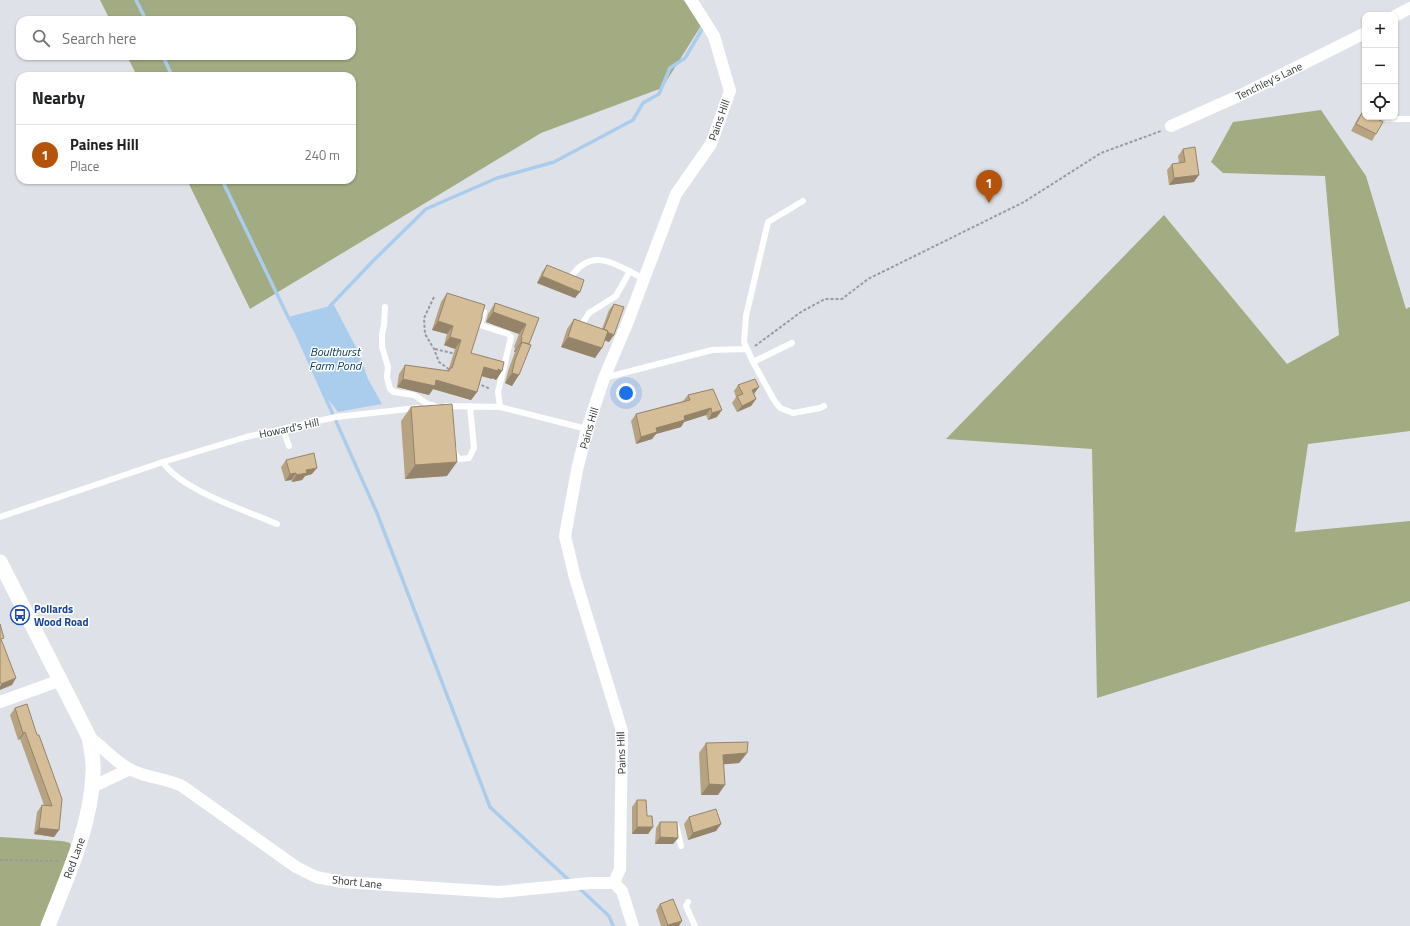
<!DOCTYPE html>
<meta charset="utf-8">
<style>
body{margin:0;font-family:"Titillium Web",sans-serif;background:#f2f2f2;color:#202124}
.controls{position:absolute;right:12px;top:12px;display:grid;overflow:hidden;border-radius:8px;box-shadow:0 1px 3px #0004}
.controls button{width:36px;height:36px;display:grid;place-items:center;padding:0;border:0;border-bottom:1px solid #e0e0e0;background:#fff;color:#202124;font:20px sans-serif}
.you{position:absolute;left:626px;top:393px;width:14px;height:14px;margin:-10px;border:3px solid #fff;border-radius:50%;background:#1a73e8;box-shadow:0 0 0 6px #1a73e833}
.badge{display:grid;place-items:center;width:26px;height:26px;border-radius:50%;background:#b45309;color:#fff;font-size:13px;font-weight:700}
.pin{position:absolute;translate:-50% -33px;filter:drop-shadow(0 1px 2px #0008)}
.pin::after{content:'';position:absolute;top:21px;width:14px;height:12px;background:inherit;clip-path:polygon(0 0,100% 0,50% 100%)}
.list{margin:0;padding:0;list-style:none}
h2{display:flex;justify-content:space-between;align-items:center;height:52px;margin:0;padding:0 16px;font-size:17px}
h2 small{font-size:13px;font-weight:400;color:#757577}
.list li{display:grid;grid-template-columns:26px 1fr auto;gap:12px;align-items:center;box-sizing:border-box;height:60px;padding:0 16px;border-top:1px solid #e0e0e0}
.list b{display:block;font-size:15px;white-space:nowrap}
.list p{margin:0;font-size:13px;white-space:nowrap;color:#757577}
.list em{font-size:13px;font-style:normal;color:#757577}
.icon{flex:none;width:22px;height:22px;fill:none;stroke:currentColor;stroke-width:2;stroke-linecap:round;stroke-linejoin:round}
.map{position:relative;flex:none;width:1410px;height:926px;overflow:hidden}
.search{position:absolute;background:#fff;box-shadow:0 1px 3px #0004;left:16px;top:16px;width:340px;height:44px;display:flex;align-items:center;gap:10px;box-sizing:border-box;padding:0 14px;border-radius:12px;color:#757577;font-size:15px}
.panel{position:absolute;background:#fff;box-shadow:0 1px 3px #0004;left:16px;top:72px;width:340px;height:112px;border-radius:12px}
.map>svg:first-child{display:block}
.forest{fill:#a2ab82}
.water{fill:#abcded}
.lines{fill:none;stroke-linecap:round;stroke-linejoin:round}
.stream{stroke:#abcded;stroke-width:3.5}
.path{stroke:#979a9e;stroke-width:2;stroke-dasharray:3 2;stroke-linecap:butt}
.service{stroke:#fff;stroke-width:6}
.minor{stroke:#fff;stroke-width:12}
.tertiary{stroke:#fff;stroke-width:15}
.wall{fill:#b7a382}
.shaded-wall{fill:#95846a}
.building{fill:#d5bd97;stroke:#95846a}
.labels{text-anchor:middle;stroke-width:3;stroke-linejoin:round;paint-order:stroke}
.street-label{font-size:11px;fill:#2e3032;stroke:#fff}
.transit-label{font-size:11px;font-weight:bold;fill:#164399;stroke:#fff;text-anchor:start}
.water-label{font-size:12px;font-style:italic;fill:#00375f;stroke:#fff}
</style>
<div class="map">
<svg width="1410" height="926" viewBox="0 0 1410 926">
<rect width="100%" height="100%" fill="#dee2e8"/>
<path class="forest" d="M100,0H683L704,21L662,88L541,133L250,309L187,180H352V76H137L127,56H352V20H110Z
M1321,110L1366,176L1406,309L1410,307V431L1308,444L1295,532L1410,521V601L1097,698L1092,449L946,439L1164,215L1287,364L1339,335L1325,176L1223,173L1211,162L1233,122Z
M0,837L62,841L70,843L71,846L41,926H0Z"/>
<path class="water" d="M334,305L358,351L368,379L382,404L338,412L324,394L297,334L288,317Z"/>
<g class="lines">
<path class="stream" d="M136,0L146,20
M163,56L172,76
M222,180L288,317L297,334L377,513L490,807L571,882
M330,306L373,261L426,209L497,178L554,162L633,120L643,103L659,94L670,68L685,58L704,26
M578,887L609,916L613,926"/>
<path class="path" d="M434,297L424,318L425,334L434,349L439,362L450,370
M755,346L801,312L825,299H842L868,279L1024,202L1101,153L1161,131
M435,349L456,354
M477,383L490,389
M0,860L59,861"/>
<path class="service" d="M1387,119H1410
M803,201L768,222L746,316L744,342L753,362L774,400L780,408L793,413L820,408L824,406
M573,274C595,246 620,267 644,279
M385,307L384,325L382,334V347L388,367L387,377L390,389L394,392L414,395L426,403L438,407
M484,312L480,325L508,334L511,337L498,392L500,407
M584,321L589,313L616,296L630,271
M753,362L792,343
M604,378L712,350L746,349
M446,406L500,407L587,429
M283,430L289,446
M454,449L455,454L459,459L469,458L474,448L470,406
M163,462C179,489 247,511 277,524
M0,517L163,462L246,437L336,417L417,408
M676,825L681,846
M688,902L686,906L695,926"/>
<path class="minor" d="M1395,16L1410,8
M1171,126L1243,94L1365,33
M0,702L61,680
M89,737C103,747 115,762 131,770C147,778 166,778 182,786L296,867L316,877L342,882L499,892L590,883H614
M92,787L130,769
M614,883L620,869L622,731L575,578L565,536L577,470L587,429L604,378L627,324L676,194L711,144L730,91L714,36L691,0
M614,883L622,891L633,926"/>
<path class="tertiary" d="M0,562L89,737C91,749 94,761 93,773C91,827 67,877 48,926"/>
</g>
<path class="wall" d="M1363,111L1376,134L1372,141L1351,131L1358,118Z
M1183,149L1194,182L1169,185L1167,170L1172,164L1179,163L1178,156Z
M547,265L575,298L537,283L542,272Z
M447,293L471,353L502,371L496,380L492,378V379L482,376L477,392L471,400L433,389L429,395L397,387L399,374L405,365L448,371L455,349L444,345L447,334L432,330L441,302Z
M495,303L539,318L512,386L505,383L508,371L515,352H514L515,348L514,347L519,334L486,322L488,314Z
M614,304V335L609,342L604,340L595,358L561,347L567,329L574,319L602,329L609,310Z
M738,385L754,394L756,399L751,406L737,412L732,403L736,397L734,391Z
M713,389L717,417L708,420L706,415L684,422L681,427L656,434L652,439L636,444L631,421L636,414L683,401L688,395Z
M411,407L447,476L405,479L401,421Z
M286,460L312,474L305,476L302,480L292,482L291,480L285,481L281,467Z
M27,704L59,830L54,837L34,834L37,812L42,805H44L20,739L18,740L10,715L15,708Z
M706,743L747,753L739,763L724,764L718,795H701L699,753Z
M637,800L653,827L648,834H632V807Z
M689,817L721,824L716,831L688,840L684,824Z
M660,822L678,838L673,844H655L656,828Z
M660,904L679,926H661L656,910Z"/>
<path class="shaded-wall" d="M1199,175L1194,182L1169,185L1174,178Z
M542,276L580,292L575,298L537,283Z
M493,312L526,324L519,334L486,322Z
M438,321L453,326L447,334L432,330Z
M604,331L614,335L609,342L599,338Z
M450,337L461,340L455,349L444,345Z
M568,337L602,348L595,358L561,347Z
M521,342L529,344L522,355V342L515,352H514Z
M484,367L498,369L502,371L496,380L492,378V379L478,375Z
M512,373L519,375L512,386L505,383Z
M403,379L436,380L477,392L471,400L433,389L429,395L397,387Z
M759,387L754,394L752,390Z
M756,399L751,406L737,412L742,406Z
M711,408L706,415L684,422L681,427L656,434L652,439L636,444L641,437L656,428L684,416Z
M722,410L717,417L708,420L712,413Z
M457,462L447,476L405,479L415,465Z
M317,468L312,474L305,476L302,480L292,482L296,475L306,470Z
M296,473L291,480L285,481L290,474Z
M16,678L12,685L0,690V686L1,684Z
M25,732L20,739L18,740L23,733Z
M747,753L739,763L716,765L723,755Z
M709,784L725,785L718,795H701Z
M721,824L716,831L688,840L693,833Z
M637,827H653L648,834H632Z
M39,828L59,830L54,837L34,834Z
M660,837L678,838L673,844H655Z
M682,921L679,926H667L668,925Z"/>
<path class="building" d="M1363,111L1365,112V117H1374L1383,122L1376,134L1356,124Z
M1195,147L1199,175L1174,178L1172,164L1185,162L1183,149Z
M547,265L584,280L580,292L542,276Z
M447,293L485,305L482,315V318L471,353L504,362L502,371L498,369V371L484,367L477,392L436,380L435,386L403,379L405,365L449,371L450,368H452L461,340L450,337L453,326L438,321Z
M495,303L539,318L529,344L521,342L522,338L521,337L526,324L493,312Z
M614,304L624,307L614,335L607,332L608,331L604,329Z
M574,319L608,331L602,348L568,337Z
M522,342L531,345L519,375L512,373L515,360Z
M755,379L759,387L752,390L756,399L742,406L737,396L743,394L738,385Z
M713,389L722,410L712,413L711,408L684,416L685,420L656,428L657,432L641,437L636,414L690,400L688,395Z
M452,404L457,462L415,465L411,407Z
M314,453L317,468L306,470L307,473L296,475V473L290,474L286,460Z
M0,624L4,638L1,639L16,678L1,684L0,681Z
M27,704L37,735H39L62,799L59,830L39,828L42,805L52,806L25,732L23,733L15,708Z
M748,742L747,753L723,755L725,785L709,784L706,743Z
M637,800H646L647,816H652L653,827H637Z
M716,809L721,824L693,833L689,817Z
M660,822H677L678,838L660,837Z
M673,899L682,921L668,925L660,904Z"/>
<defs>
<g id="bus-ring" transform="scale(1)"><circle r="9.5" fill="#fff" stroke="#1a4fb4" stroke-width="1.5"/><path d="M-5-6H5V4H4V6H2V4H-2V6H-4V4H-5ZM-3.5-4V0h7V-4ZM-3.5 1.2v1.5H-2V1.2ZM2 1.2v1.5H3.5V1.2Z" fill="#1a4fb4"/></g>
</defs>
<g fill-rule="evenodd">
<use href="#bus-ring" x="20" y="615"/>
</g>
<g class="labels">
<g class="street-label">
<text transform="translate(1269 81) rotate(-26)" y="4">Tenchley's Lane</text>
<text transform="translate(719 120) rotate(-71)" y="4">Pains Hill</text>
<text transform="translate(289 428) rotate(-12)" y="4">Howard's Hill</text>
<text transform="translate(589 428) rotate(-74)" y="4">Pains Hill</text>
<text transform="translate(621 753) rotate(-92)" y="4">Pains Hill</text>
<text transform="translate(74 858) rotate(-70)" y="4">Red Lane</text>
<text transform="translate(357 882) rotate(6)" y="4">Short Lane</text>
</g>
<g class="transit-label">
<text x="34" y="613">Pollards<tspan x="34" dy="13">Wood Road</tspan></text>
</g>
<g class="water-label">
<text x="335" y="356">Boulthurst<tspan x="335" dy="14">Farm Pond</tspan></text>
</g>
</g>
</svg>
<div class="controls">
<button>+</button>
<button>−</button>
<button><svg class="icon" aria-label="locate" viewBox="0 0 24 24"><circle cx="12" cy="12" r="6"/><path d="M12 2v4M12 18v4M2 12h4M18 12h4"/></svg></button>
</div>
<div class="you"></div>
<div class="pin badge" style="left:989px;top:203px">1</div>
<div class="search"><svg class="icon" aria-label="search" viewBox="0 0 24 24"><circle cx="10" cy="10" r="6"/><path d="M15 15l6 6"/></svg>Search here</div>
<section class="panel">
<h2>Nearby<small></small></h2>
<ul class="list">
<li><span class="badge">1</span><div><b>Paines Hill</b><p>Place</p></div><em>240 m</em></li>
</ul>
</section>
</div>
